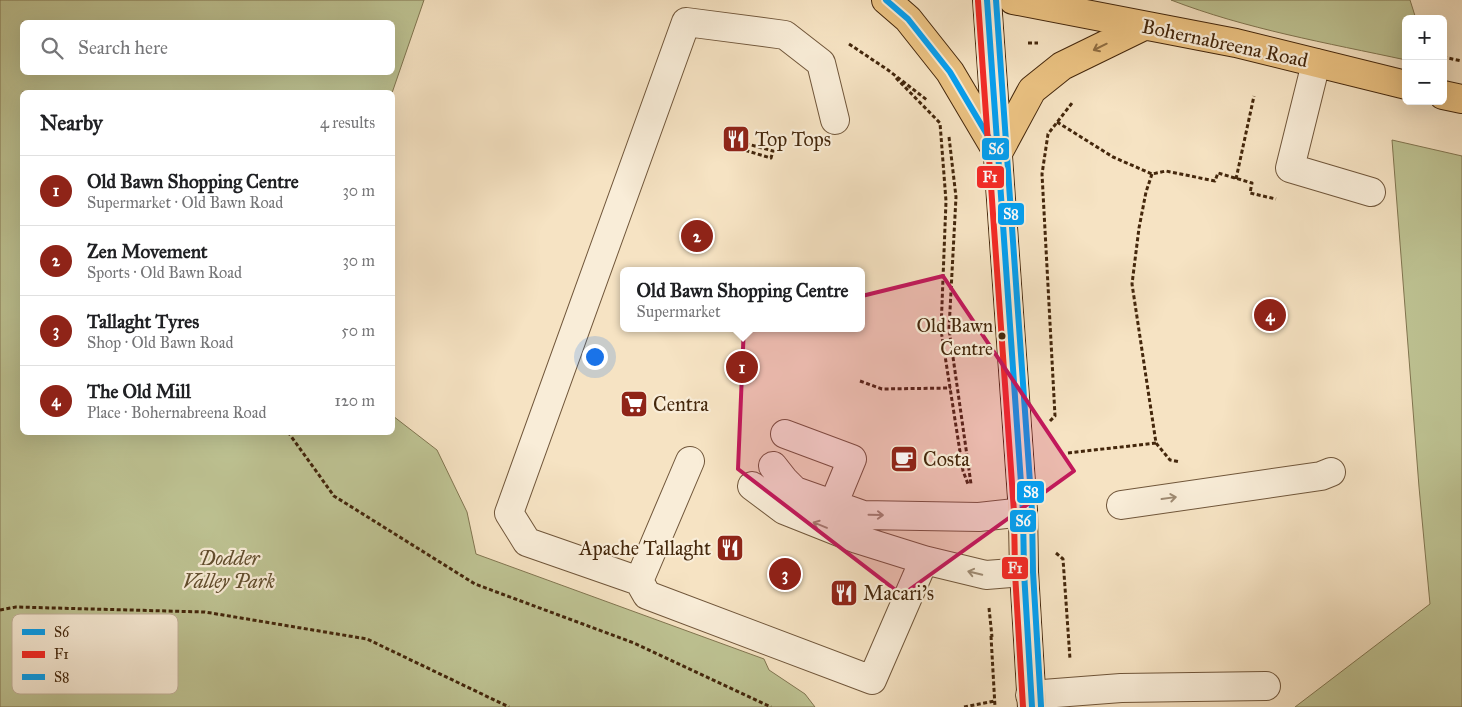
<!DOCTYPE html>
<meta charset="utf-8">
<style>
body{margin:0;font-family:"IM FELL Great Primer",serif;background:#f2f2f2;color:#202124}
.controls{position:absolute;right:15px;top:15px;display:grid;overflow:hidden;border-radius:8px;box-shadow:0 5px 20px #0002}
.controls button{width:45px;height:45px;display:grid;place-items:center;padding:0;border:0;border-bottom:1px solid #e0e0e0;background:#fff;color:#202124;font:25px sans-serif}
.you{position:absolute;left:594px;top:356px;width:18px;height:18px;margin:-12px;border:4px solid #fff;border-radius:50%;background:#1a73e8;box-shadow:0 0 0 8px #1a73e833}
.badge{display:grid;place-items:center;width:32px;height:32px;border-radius:50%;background:#8f2418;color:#fff;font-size:16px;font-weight:700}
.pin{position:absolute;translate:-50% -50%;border:2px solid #fff;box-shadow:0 1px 5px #0006}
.popup{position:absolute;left:620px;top:267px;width:245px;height:65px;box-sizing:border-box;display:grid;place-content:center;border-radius:8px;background:#fff;filter:drop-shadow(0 1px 4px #0005);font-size:16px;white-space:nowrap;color:#757577}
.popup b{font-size:19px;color:#202124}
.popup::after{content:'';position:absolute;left:50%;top:100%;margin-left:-10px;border:10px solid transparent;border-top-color:#fff}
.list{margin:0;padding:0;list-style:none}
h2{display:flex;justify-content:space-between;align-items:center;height:65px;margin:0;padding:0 20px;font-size:21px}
h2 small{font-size:16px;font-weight:400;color:#757577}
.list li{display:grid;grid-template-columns:32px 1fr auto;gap:15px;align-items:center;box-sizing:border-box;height:70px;padding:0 20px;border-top:1px solid #e0e0e0}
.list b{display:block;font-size:19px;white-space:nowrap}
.list p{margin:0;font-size:16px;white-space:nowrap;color:#757577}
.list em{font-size:16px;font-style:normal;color:#757577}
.icon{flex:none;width:28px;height:28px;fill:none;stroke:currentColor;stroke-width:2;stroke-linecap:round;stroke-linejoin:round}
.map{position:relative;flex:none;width:1462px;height:707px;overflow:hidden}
.search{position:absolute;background:#fff;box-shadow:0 5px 20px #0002;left:20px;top:20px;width:375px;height:55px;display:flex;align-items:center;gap:12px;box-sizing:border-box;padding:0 18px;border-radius:8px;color:#757577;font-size:19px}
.panel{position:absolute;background:#fff;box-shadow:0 5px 20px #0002;left:20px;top:90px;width:375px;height:345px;border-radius:8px}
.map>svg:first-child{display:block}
.green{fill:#bec393;stroke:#817550;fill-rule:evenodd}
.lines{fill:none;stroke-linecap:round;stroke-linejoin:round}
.minor-casing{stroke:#70563a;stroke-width:30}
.major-casing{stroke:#44270c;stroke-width:30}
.path{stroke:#44270c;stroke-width:3;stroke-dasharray:4 2.5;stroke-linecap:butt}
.minor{stroke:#f9edd8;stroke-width:28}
.major{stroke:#ebc282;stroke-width:28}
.path-bridge{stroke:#44270c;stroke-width:3;stroke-dasharray:4 2.5;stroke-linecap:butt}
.bus-1-casing{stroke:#f9edd8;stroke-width:10}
.bus-2-casing{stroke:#f9edd8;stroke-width:10}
.bus-3-casing{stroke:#f9edd8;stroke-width:10}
.bus-1{stroke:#03a0f3;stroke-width:6}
.bus-2{stroke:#f52a26;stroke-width:6}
.bus-3{stroke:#03a0f3;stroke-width:6}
.oneway{stroke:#8f6d41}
.oneway2{stroke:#9e8a72}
.marked{fill:#c2185b;fill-opacity:0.2;stroke:#c2185b;stroke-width:4;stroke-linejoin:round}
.bus-dot{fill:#44270c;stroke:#f9edd8;stroke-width:2}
.labels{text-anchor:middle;stroke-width:4.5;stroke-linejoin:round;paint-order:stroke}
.bus-label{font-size:19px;fill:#44270c;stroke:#f9edd8;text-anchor:end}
.street-label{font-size:20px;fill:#44270c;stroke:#f9edd8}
.poi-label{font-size:20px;fill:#44270c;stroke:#f9edd8;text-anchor:start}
.park-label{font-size:20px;font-style:italic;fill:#624e2e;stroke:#f9edd8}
.key{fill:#f9edd8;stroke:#c3b29b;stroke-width:1}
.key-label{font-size:14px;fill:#44270c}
.line-badge{stroke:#f9edd8;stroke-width:2}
.badge-label{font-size:14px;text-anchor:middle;font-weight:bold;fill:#fff}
</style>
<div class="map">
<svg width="1462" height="707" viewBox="0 0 1462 707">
<rect width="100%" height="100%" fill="#f6e3c3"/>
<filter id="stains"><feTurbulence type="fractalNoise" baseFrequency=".004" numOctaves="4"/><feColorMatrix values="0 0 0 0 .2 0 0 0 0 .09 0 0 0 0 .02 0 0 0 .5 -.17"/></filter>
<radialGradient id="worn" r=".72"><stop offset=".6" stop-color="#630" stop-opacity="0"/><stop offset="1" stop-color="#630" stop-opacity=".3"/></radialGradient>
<path class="green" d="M0,0H424L392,93L22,92V432H392L393,416L437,450L467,512L476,554L764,659L769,670L805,694L815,707H0ZM22,22H392V72H22Z
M1171,0H1410L1416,19H1406V60C1327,43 1246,29 1171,0Z
M1392,140L1462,156V707H1295L1430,604L1419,487Z"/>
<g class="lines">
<g class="minor-casing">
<path id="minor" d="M1316,63L1290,168L1371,192
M785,434L852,459L833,505
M690,461L639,581L527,542L509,513L686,22L785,35L821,63L835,120
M773,466L784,480L795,491L863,515L979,517L1023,512
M752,486L784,510L857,539L924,560L986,575L1024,572
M1121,505L1321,476L1331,472
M639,581L647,595L872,680L924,560
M1030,695L1121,688L1266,686"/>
</g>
<g class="major-casing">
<path id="major" d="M886,0L908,19L950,72L995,148
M987,0L1023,512L1024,572L1032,707
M1013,0L1236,43L1406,85
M1443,95L1462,99
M998,153L1032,90L1062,66L1144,26"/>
</g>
<path class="path" d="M1028,43H1038
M849,44L888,70L927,100
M1443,57L1462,61
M896,78L940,123L946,201L941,330L963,471L968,484
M1057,122L1113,157L1152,174L1166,171L1215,181L1218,173L1252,183L1250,193L1276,199
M949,137L956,197L949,329L971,484
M1152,174L1146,192L1139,228L1132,284L1156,443L1170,460L1180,462
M1236,179L1254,96
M702,270L704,271
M860,381L882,389L951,388
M1050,421L1055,416L1042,174L1048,134L1072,103
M288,432L334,496L475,584L634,643L771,707
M1068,453L1156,443
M1056,553L1063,559L1070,659
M989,608L992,637
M0,610L16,607L205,612L367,639L509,707
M991,636L995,707
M964,707L995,701"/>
<use href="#minor" class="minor"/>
<use href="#major" class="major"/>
<path class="path-bridge" d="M733,140L773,151L771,158L744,150"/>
<g class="bus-1-casing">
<path id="bus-1" d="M886,0L908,19L950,72L998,153L1023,512L1024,572L1032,707
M987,0L997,141"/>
</g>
<g class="bus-2-casing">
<path id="bus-2" d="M978,1L1014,512L1015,573L1023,707"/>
</g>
<g class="bus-3-casing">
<path id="bus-3" d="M996,0L1032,511L1033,572L1041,706"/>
</g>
<use href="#bus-1" class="bus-1"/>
<use href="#bus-2" class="bus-2"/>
<use href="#bus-3" class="bus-3"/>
</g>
<defs><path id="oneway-shaft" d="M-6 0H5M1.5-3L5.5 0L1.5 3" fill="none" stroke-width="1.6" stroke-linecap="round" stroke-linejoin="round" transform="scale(1.25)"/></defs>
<use class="oneway" href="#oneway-shaft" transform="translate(1100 47) rotate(154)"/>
<g class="oneway2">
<use href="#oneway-shaft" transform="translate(1169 498) rotate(-8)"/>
<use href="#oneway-shaft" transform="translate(876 515) rotate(1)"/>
<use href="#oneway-shaft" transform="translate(820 525) rotate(-158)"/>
<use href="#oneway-shaft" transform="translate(975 573) rotate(-166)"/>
</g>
<path class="marked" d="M943,276L1074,471L902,595L738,469L744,325Z"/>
<defs>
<g id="restaurant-square" transform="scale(1.4375)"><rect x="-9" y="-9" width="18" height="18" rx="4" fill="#8f2418" stroke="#f9edd8"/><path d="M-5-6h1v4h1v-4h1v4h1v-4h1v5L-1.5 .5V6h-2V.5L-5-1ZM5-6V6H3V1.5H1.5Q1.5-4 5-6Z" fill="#fff"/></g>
<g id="supermarket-square" transform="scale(1.4375)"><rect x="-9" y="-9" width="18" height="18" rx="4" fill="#8f2418" stroke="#f9edd8"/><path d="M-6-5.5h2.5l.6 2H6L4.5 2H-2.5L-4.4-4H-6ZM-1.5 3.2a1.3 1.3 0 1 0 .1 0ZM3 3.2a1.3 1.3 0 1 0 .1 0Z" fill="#fff"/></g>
<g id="cafe-square" transform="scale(1.4375)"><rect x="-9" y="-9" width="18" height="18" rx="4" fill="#8f2418" stroke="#f9edd8"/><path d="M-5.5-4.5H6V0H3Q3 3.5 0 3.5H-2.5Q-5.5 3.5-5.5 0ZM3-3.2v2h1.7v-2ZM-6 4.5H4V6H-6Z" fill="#fff"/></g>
</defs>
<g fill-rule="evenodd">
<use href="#restaurant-square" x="736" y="139"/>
<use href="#supermarket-square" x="634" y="404"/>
<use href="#cafe-square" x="904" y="459"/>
<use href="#restaurant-square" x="730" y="548"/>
<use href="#restaurant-square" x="844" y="593"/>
</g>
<circle class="bus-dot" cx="1002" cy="336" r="4.5"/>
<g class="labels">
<g class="bus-label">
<text x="993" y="332">Old Bawn<tspan x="993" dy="23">Centre</tspan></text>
</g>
<g class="street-label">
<text transform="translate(1225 43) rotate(12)" y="7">Bohernabreena Road</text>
</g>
<g class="poi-label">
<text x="755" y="146">Top Tops</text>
<text x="653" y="411">Centra</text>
<text x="923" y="466">Costa</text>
<text x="711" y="555" text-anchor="end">Apache Tallaght</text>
<text x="863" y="600">Macari's</text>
</g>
<g class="park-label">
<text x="229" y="565">Dodder<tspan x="229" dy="23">Valley Park</tspan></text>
</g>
</g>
<rect x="12" y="614" width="166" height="80" rx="8" class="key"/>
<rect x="22" y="629" width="23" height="6" fill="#03a0f3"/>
<rect x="22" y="651" width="23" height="7" fill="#f52a26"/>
<rect x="22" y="674" width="23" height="6" fill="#03a0f3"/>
<g class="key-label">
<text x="54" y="637">S6</text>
<text x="54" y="659">F1</text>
<text x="54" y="682">S8</text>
</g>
<g class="line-badge">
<rect x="981" y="137" width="29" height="24" rx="5" fill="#03a0f3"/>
<rect x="976" y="165" width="29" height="24" rx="5" fill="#f52a26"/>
<rect x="997" y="202" width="28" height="24" rx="5" fill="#03a0f3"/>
<rect x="1016" y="480" width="29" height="24" rx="5" fill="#03a0f3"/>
<rect x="1009" y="509" width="28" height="24" rx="5" fill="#03a0f3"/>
<rect x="1001" y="556" width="28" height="24" rx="5" fill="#f52a26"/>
</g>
<g class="badge-label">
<text x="996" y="154">S6</text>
<text x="990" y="182">F1</text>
<text x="1011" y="219">S8</text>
<text x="1031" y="497">S8</text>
<text x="1023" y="526">S6</text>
<text x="1015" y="573">F1</text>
</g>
<rect width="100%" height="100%" filter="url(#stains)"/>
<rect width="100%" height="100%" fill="url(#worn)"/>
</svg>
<div class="controls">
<button>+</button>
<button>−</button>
</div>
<div class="you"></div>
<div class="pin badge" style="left:742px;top:367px">1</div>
<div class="popup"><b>Old Bawn Shopping Centre</b>Supermarket</div>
<div class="pin badge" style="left:697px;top:236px">2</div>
<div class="pin badge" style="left:785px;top:574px">3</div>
<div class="pin badge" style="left:1270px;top:315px">4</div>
<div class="search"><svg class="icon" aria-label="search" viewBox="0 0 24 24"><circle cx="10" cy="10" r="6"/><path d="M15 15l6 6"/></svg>Search here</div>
<section class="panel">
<h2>Nearby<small>4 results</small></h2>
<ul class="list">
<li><span class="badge">1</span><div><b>Old Bawn Shopping Centre</b><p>Supermarket · Old Bawn Road</p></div><em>30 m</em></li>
<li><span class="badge">2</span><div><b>Zen Movement</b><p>Sports · Old Bawn Road</p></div><em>30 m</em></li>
<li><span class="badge">3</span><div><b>Tallaght Tyres</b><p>Shop · Old Bawn Road</p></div><em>50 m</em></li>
<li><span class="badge">4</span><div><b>The Old Mill</b><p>Place · Bohernabreena Road</p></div><em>120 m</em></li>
</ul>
</section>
</div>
